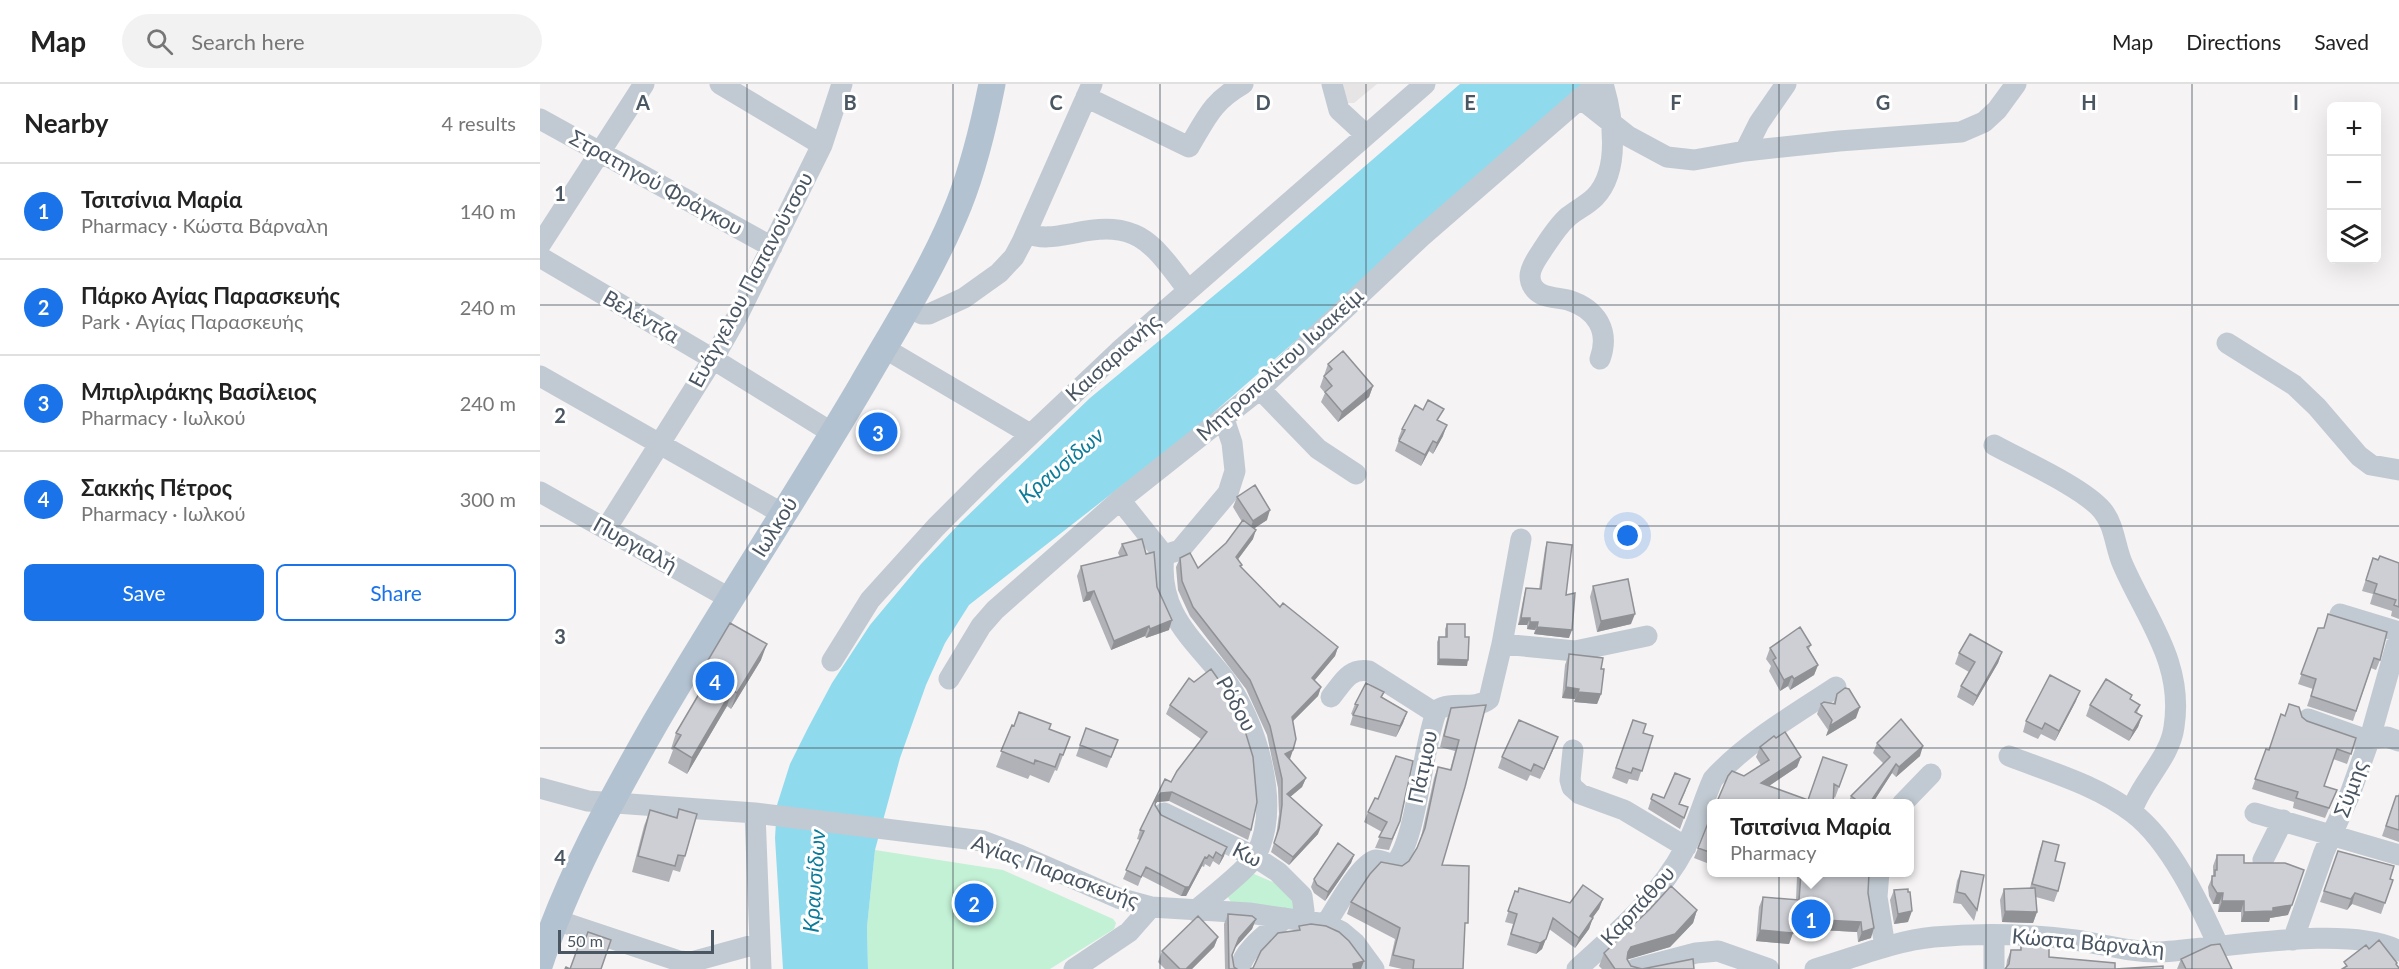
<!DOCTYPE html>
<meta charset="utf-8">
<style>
body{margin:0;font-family:Lato,sans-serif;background:#f2f2f2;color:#222}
.controls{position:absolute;right:18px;top:18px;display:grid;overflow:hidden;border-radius:9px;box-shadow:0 6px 24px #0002}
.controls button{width:54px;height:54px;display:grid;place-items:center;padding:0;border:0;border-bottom:2px solid #e0e0e0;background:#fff;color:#222;font:30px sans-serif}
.scale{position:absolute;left:18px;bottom:15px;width:156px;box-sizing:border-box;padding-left:6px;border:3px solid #4a5661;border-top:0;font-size:16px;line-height:21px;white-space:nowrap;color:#4a5661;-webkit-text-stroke:4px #fff;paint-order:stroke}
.you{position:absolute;left:1088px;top:452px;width:21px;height:21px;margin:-15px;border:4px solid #fff;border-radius:50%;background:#1a73e8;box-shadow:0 0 0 9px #1a73e833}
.badge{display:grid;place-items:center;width:39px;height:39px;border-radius:50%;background:#1a73e8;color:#fff;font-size:20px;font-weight:700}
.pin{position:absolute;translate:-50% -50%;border:3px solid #fff;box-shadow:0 2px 6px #0006}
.popup{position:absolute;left:1167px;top:715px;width:207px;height:78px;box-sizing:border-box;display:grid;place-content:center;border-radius:9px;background:#fff;filter:drop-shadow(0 2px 4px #0005);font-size:20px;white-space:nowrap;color:#767676}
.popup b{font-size:22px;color:#222}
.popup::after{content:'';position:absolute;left:50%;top:100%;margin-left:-12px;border:12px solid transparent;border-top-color:#fff}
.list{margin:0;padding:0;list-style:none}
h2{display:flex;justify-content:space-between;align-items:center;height:78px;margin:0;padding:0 24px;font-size:26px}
h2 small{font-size:20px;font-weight:400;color:#767676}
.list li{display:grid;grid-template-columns:39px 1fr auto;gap:18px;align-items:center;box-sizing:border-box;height:96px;padding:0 24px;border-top:2px solid #e0e0e0}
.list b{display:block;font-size:22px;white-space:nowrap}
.list p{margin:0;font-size:20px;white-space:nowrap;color:#767676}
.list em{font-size:20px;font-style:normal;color:#767676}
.actions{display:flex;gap:12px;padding:18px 24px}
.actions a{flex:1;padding:14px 0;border:2px solid #1a73e8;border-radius:9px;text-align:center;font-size:21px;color:#1a73e8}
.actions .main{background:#1a73e8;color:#fff}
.icon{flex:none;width:33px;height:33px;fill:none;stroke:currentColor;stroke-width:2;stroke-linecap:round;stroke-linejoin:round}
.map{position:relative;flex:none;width:1859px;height:885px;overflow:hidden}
header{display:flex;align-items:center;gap:36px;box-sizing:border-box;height:84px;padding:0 30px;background:#fff;border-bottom:2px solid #e0e0e0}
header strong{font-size:28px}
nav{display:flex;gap:33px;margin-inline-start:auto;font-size:21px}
.search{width:420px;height:54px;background:#f2f2f2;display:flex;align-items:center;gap:15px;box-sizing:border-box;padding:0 21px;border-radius:33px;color:#767676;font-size:22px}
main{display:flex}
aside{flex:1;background:#fff}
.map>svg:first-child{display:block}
.education{fill:#e6e4e5}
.green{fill:#c3f1d5}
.water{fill:#90daee}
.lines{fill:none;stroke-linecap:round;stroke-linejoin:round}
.minor{stroke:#c1cad2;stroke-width:21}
.major{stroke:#b3c2d1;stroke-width:27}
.wall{fill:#b0b2b7}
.shaded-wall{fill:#909195}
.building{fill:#cdcfd5;stroke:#909195;stroke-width:1.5}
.grid{fill:none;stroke:#4a5661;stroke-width:1.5;stroke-opacity:0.55}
.labels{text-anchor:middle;stroke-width:6;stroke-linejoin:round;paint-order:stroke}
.street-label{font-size:21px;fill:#4a5661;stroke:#fff}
.water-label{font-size:22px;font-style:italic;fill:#0c7c9b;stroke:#fff}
.grid-label{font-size:20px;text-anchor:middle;font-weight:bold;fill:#4a5661;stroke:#fff;stroke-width:6;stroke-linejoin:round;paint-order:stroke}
</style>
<header>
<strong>Map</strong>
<div class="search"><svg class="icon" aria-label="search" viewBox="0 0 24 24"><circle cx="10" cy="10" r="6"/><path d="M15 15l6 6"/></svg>Search here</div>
<nav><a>Map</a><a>Directions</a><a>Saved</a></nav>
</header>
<main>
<aside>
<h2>Nearby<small>4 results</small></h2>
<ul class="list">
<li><span class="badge">1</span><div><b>Τσιτσίνια Μαρία</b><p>Pharmacy · Κώστα Βάρναλη</p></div><em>140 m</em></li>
<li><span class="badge">2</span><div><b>Πάρκο Αγίας Παρασκευής</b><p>Park · Αγίας Παρασκευής</p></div><em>240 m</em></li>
<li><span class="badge">3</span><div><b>Μπιρλιράκης Βασίλειος</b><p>Pharmacy · Ιωλκού</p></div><em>240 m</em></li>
<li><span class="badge">4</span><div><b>Σακκής Πέτρος</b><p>Pharmacy · Ιωλκού</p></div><em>300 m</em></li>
</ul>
<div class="actions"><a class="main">Save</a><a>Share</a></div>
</aside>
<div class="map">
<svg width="1859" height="885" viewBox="0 0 1859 885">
<rect width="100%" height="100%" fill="#f5f3f3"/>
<path class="education" d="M802,0H837L814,19H805Z"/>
<path class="green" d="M335,766L463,786L573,835L576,839L574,845L510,885H328L327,843Z
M707,787L735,799L758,818L756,828L691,818L687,812Z"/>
<path class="water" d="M920,0H1050L657,343L429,521L405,559L386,601L360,674L335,766L327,843L328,885H243L235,754L237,721L250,680L268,644L292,599L330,541L381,480L420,439L550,314L706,185Z"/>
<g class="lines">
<path class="minor" d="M180,0L282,61
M792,0L799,26L826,51
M546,13L649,63C667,33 672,18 703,0
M1040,14L1088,52L1127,73L1154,76L1205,67L1299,57L1421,48L1444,38L1457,26L1476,0
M0,35L232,163
M1205,67L1219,39L1246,0
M486,149C503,156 518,152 535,149C599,135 613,160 648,206
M0,161L104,0
M0,173L173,275L294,350
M367,223L382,230H389L424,214L459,189L474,173L482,158L552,0
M1687,259L1754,301L1777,323L1819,372L1831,381L1859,386
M344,264L490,350
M1060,275C1070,247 1057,225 1028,216C1019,214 1009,214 1001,210C995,207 990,200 990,192C990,184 997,174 1001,168C1009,156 1018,141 1029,132C1038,125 1047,121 1055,113C1081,86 1073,33 1063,0
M0,292L243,430
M720,305L778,365L816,390
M1454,361C1483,377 1542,403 1562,426C1575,441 1575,464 1583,481C1607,536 1644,579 1634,643C1630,674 1601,698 1592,727
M0,408L189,514
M580,416L624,471C617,528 652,554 684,594C716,636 742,721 716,771C708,785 669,815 655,827
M66,445L173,275L197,233L282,61L302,0
M624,471L640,466L688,409L695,387L692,359L684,335
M1800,530L1859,548
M962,560L1035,567L1107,552
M292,577L330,516L396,443L447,392L579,267L885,0
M409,595L441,542L455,526L580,416L720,305L881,153L1057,0
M791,613C802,600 809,583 829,587L895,629
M1768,635L1824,655L1847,653L1859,657
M1033,666L1030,696L1032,703L1040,710L1084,726L1146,763
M1469,672C1510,688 1557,701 1593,729C1630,757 1660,821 1679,863
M0,704L48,717L215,729L443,757L480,771L578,814L611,823L709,829L786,840L802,848L815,859L834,885
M1362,720L1391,690
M215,729L221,885
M624,729L715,773L738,788L762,812L764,827L762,835
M1715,729L1859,771
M1723,776L1743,736
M1339,788L1337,813L1345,863
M16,836L139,877L151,878L220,859
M786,840C794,827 821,778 836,776C841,776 848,780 854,781C877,757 882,662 897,626C913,616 934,627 949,615L962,560L981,455
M1454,852V885
M1753,856L1784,768L1810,710L1830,654L1859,551
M534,885L589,848L611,823
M700,885C703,865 731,847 745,834
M1037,885C1077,849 1120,812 1145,764C1157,742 1163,717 1173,695C1208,657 1254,631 1296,603
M1095,885L1156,869L1178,867L1229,885
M1275,885C1314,874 1353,857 1394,853C1440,849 1489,850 1535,856C1563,860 1592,869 1620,868C1678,865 1811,839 1859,867"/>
<path class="major" d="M0,879C28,794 70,718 114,641C181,526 255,415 322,301C356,242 394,183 419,120C434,82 444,40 452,0"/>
</g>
<path class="wall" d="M788,280L833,302L829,313L798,338L781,318L785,309L780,303Z
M899,337L903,352L893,370L889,367L881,382L855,367L859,356L858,355L862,345Z
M697,413L727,436L714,444L713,455L698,475L701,483L740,523L798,563L795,572L774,597L781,603L778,612L753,637V666L749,675L766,694L762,703L750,713L778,750L749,781L731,768L736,753L739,730L738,704L727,651L706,605L650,532L638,506L636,483L640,474L658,484L686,459L702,438L693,423Z
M1007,458L1026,511L1029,554L994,550L995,546L987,545V541H978L984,511L986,504L999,505L1005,465Z
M582,460L606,470L617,503L629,546L606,554L605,552L571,566L550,516L543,518L537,492L541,482L580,473L578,469Z
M1833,474L1859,479V535L1851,532L1852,527L1830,520L1833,510L1822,507Z
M1053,502L1091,540L1057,548L1050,513Z
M907,540L925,553L927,582L897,581V558L899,553H905V545Z
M1778,544L1840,576L1836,586L1831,584L1813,637L1767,622L1773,605L1758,600Z
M1271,561L1269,565L1278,581L1274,591L1250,606L1248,602L1240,607L1229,587L1231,582L1226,575L1230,564Z
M1462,568L1458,579L1433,622L1417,613L1421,602L1429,588L1415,580L1419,569Z
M1029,570L1061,585V610L1057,620L1034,618L1035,615L1022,614L1025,581Z
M221,576L191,625L187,622L147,690L128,679L133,666L131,665L136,649L161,607L156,604L161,588Z
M649,594L711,746L708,756L629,717L617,718L615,721L621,731L684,772L679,781L673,777L670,783L665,780L664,783L662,782L646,812H641L602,792L598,802L583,795L600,756L597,755L600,746L625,695L631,698L661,655L626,630L630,621Z
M844,608L842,613L867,628L863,639L856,653L810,641L813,631L811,630L815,620Z
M1297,610L1316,634L1286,652L1288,646L1277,630L1281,620H1293Z
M1592,611L1590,615L1600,621L1597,629L1602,632L1598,643L1589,657L1546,632L1550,621Z
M1536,617L1515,657L1501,650L1498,655L1483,648L1486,637Z
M946,621L902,781L925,846L923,885H862L849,882L855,855L807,830L811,818L869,777L877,764L881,753L894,694L898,683L910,686L915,667L900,663L907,635L911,624Z
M1745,632L1762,633L1767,637L1816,654L1807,680L1793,675L1784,702L1797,706L1785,734L1753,724L1754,718L1712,705L1726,665H1729Z
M1093,636L1103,649L1113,652L1098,697L1089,695L1087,700L1072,694Z
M472,641L509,645L530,653L517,687L515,686L509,699L490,691L488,695L456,683Z
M546,644L578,656L567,684L536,672Z
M1018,653L1000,695L990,691L987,697L958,684L962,673Z
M1236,654L1261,673L1257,683L1229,702L1268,716L1307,681L1295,714L1294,713V718L1176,720L1221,681L1216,673L1220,663Z
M1337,659L1380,672L1356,693L1352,689L1332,720H1308L1311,712L1344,680L1333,669Z
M1146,706L1140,720L1148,723L1140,745L1108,725L1113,710L1124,714Z
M1859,709V758L1842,752L1856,712H1858Z
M139,725L145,772L140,788L133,786L129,798L92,788L104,742L110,726L136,733Z
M828,728L860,737L849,766L835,764L842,748L824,738Z
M1172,729V781L1154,774Z
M1503,757L1515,777L1518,807L1514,818L1496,813L1497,828L1493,839L1462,838L1460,816L1464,805L1490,804L1499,768Z
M1798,767L1853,796L1841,830L1812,820L1807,826L1780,818Z
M814,771L811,779L785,817L774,809L771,803L774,795Z
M1677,771L1704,779L1748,831L1730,834L1729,838H1701V828H1678L1679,820H1673L1669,812L1668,803L1673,791V782Z
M1421,787L1437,826L1434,837L1421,820L1413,819L1417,797Z
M1232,789H1329L1328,809L1331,854L1318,858L1317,848L1281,846L1280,848L1270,847V849L1253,848L1249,860L1216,857L1219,823L1223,813L1256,816L1257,792L1232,790Z
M1354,806L1368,838L1354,840L1350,816Z
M975,807L1030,819L1063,815L1059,825L1052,834L1049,845L1035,864L1009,845L1002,865L996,870L967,861L973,840L965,838Z
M1157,826L1153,839L1130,863L1087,875L1091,882L1102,885H1154H1062L1059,882L1064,869Z
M688,830L716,835L712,845L695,864L692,872L694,883L697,885H685L684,840Z
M678,853L674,863L652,885H625L618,878L622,867Z
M1481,862L1509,873L1575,885L1466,884L1467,876L1471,866H1480Z
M1641,875L1692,885H1637Z"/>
<path class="shaded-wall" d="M833,302L829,313L798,338L802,328Z
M907,341L903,352L893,370L897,359Z
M893,357L889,367L881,382L885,371Z
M730,426L727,436L709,448L713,437Z
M716,446L713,455L693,482L696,473Z
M554,507L550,516L543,518L547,509Z
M1095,530L1091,540L1057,548L1061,537Z
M981,534H990L987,541H978Z
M632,536L629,546L606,554L610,545Z
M990,538H998L995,546L987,545Z
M609,542L605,552L571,566L574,557Z
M997,543L1032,546L1029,554L994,550Z
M227,560L221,576L191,625L197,609Z
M798,563L795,572L769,603L772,594Z
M1462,568L1458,579L1433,622L1437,612Z
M899,575L928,576L927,582L897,581Z
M1278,581L1274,591L1250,606L1254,595Z
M1252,592L1248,602L1240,607L1244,596Z
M781,603L778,612L749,641L752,633Z
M1026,603L1039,605L1035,615L1022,614Z
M192,606L187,622L147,690L152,674Z
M1540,607L1536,617L1515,657L1519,647Z
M1038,608L1061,610L1057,620L1034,618Z
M1320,623L1316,634L1286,652L1290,642Z
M867,628L863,639L856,653L860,642Z
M1602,632L1598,643L1589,657L1593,647Z
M1018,653L1014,664L1000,695L1004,685Z
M1383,662L1380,672L1356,693L1359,683Z
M753,666L750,675L742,679L745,670Z
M1261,673L1257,683L1217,710L1221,699Z
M1356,680L1352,689L1332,720H1329Z
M766,694L762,703L743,719L747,710Z
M632,708L629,717L617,718L613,723L616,714L621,709Z
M782,741L778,750L749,781L753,773Z
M687,763L684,772L679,781L682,772Z
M814,771L811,779L785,817L788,808Z
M665,773L662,782L646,812H641L645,803Z
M1233,789H1259L1257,792L1232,790Z
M1677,809H1683L1679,820H1673Z
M1815,809L1812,820L1807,826L1811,815Z
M1063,815L1059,825L1046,843L1050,832Z
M1682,817H1704L1701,828H1678Z
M1752,821L1748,831L1730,834L1729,838H1701L1704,828Z
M1157,826L1153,839L1130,863L1086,876L1088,868L1091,863Z
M1372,827L1368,838L1354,840L1358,830Z
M1465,827L1497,828L1493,839L1462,838Z
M1053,834L1049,845L1035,864L1039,854Z
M716,835L712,845L695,864L688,881L699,854Z
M1284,836L1321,838L1317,848L1281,846L1280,848L1270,847V849L1251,848L1254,838Z
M1334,844L1331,854L1318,858L1322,848Z
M1220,846L1253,849L1249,860L1216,857Z
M678,853L674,863L652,885H646Z
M1006,855L1002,865L996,870L1000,859Z
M824,877L821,885H811L813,880Z"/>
<path class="building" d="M803,267L833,302L802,328L785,308L792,302L784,292L792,285L788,280Z
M888,316L904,325L897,336L907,341L897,359L893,357L885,371L859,357L865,346L862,345L875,321L883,326Z
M715,401L730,426L713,437L697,413Z
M703,436L716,446L696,473L702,481L700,482L740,523L743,519L798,563L772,594L781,603L752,633L756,655L753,666L745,670L766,694L747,710L782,741L753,773L734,759L739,744L742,721V695L730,642L710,596L653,523L642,497L640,474L650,469L658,484L686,459Z
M602,455L606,470L614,468L617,503L632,536L610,545L609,542L574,557L554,507L547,509L541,482L587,471L582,460Z
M1007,458L1032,461L1026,511L1035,509L1032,546L997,543L998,538H990V534H981L986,504L1001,505Z
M1840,472L1859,479V523L1854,521L1856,516L1834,509L1837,500L1826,496L1833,474L1838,476Z
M1088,495L1095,530L1061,537L1053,502Z
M1788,530L1847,548L1840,576L1834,574L1816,627L1771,612L1776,595L1761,590L1778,544H1784Z
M190,539L227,560L197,609L192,606L152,674L134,663L141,651L136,649L169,593L161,588Z
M907,540H925V553H929L928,576L899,575V553H907Z
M1260,543L1271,561L1267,563L1278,581L1254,595L1252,592L1244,596L1233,576L1236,574L1230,564Z
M1430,550L1462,568L1437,612L1421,602L1435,578L1419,569Z
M1029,570L1063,574L1061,585H1064L1061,610L1038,608L1039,605L1026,603Z
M671,585L688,609L706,650L713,673L717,718L711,746L632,708L621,709L616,714L615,721L621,731L687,763L682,772L676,768L673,774L669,771L667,774L665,773L649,803H645L606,783L601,793L586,786L604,747L600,746L625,695L631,698L637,687L667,648L630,621L649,594L654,598Z
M1510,591L1540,607L1519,647L1505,639L1502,645L1486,637Z
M1566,595L1592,611L1590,615L1600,621L1595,628L1602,632L1593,647L1550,621Z
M826,599L844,608L841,613L867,628L860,642L813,631L818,621L815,620Z
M1305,604L1309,605L1320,623L1290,642L1292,636L1281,620L1284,618L1295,620L1297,610Z
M1749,620L1759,623L1762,633L1767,637L1816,654L1811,670L1797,665L1784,702L1797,706L1789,724L1756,714L1758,708L1715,695L1726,665L1729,666L1741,630L1745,632Z
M946,621L925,703L902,781L929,782L928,839H925L923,885H873L874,876L853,871L860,844L811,818L830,790L841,778L862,782L869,777L877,764L885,744L898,683L911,686L919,656L904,652L911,624Z
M479,628L511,640L509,645L530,653L523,671L520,670L515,683L495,676L494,680L461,667L472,641L474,642Z
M1361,635L1383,662L1359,683L1356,680L1329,720H1322L1311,712L1350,673L1337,659Z
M979,636L1018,653L1004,685L994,680L991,687L962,673Z
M1093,636L1106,640L1103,649L1113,652L1102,687L1093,684L1091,689L1076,684Z
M546,644L578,656L571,673L540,661Z
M1245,648L1261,673L1221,699L1268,716L1283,673L1307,681L1299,703L1294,700L1293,720H1176L1188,692L1192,687L1204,692L1229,676L1220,663L1234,652L1236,654Z
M856,672L873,677L860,737L852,755L839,753L847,738L828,728L835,714L838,715Z
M1135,689L1150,695L1139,720L1148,723L1144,734L1111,715L1113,710L1124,714Z
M1859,711V746L1846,742L1856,712H1859Z
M139,725L157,730L145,772L138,771L135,782L98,772L110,726L137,734Z
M1172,729V769L1158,764Z
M1503,757L1519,761L1515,777L1525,779L1518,807L1492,800Z
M798,759L814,771L788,808L777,801L774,795Z
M1798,767L1854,782L1850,795L1853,796L1845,819L1815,809L1811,815L1784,807Z
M1677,771H1704V779H1745L1764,786L1752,821L1733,824V827L1704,828V817H1682L1683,809H1677L1672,801V792H1675V786H1677Z
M1421,787L1444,791L1437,826L1425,810L1417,808Z
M1261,789H1329L1328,809L1334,844L1322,848L1321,838L1284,836V838L1273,837V839L1254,838L1253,849L1220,846L1223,813L1259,816Z
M1043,801L1063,815L1050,832L1053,834L1039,854L1013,834L1006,855L1000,859L971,850L977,830L968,827L975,807L978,808L979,804L1030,819Z
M1131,802L1157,826L1135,850L1091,863L1088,868L1087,875L1091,882L1102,885L1153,875L1154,885H1075L1064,869L1110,825Z
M1495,804L1497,828L1465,827L1464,805Z
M1368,805V808H1370L1372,827L1358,830L1354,806Z
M688,830L712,832L716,835L699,854L692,871L694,883L697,885H689Z
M658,832L678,853L646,885H640L622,867Z
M771,840L786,842L799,848L809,857L824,877L813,880L814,885H710L713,884L721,867L738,849L760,846L759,842Z
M48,848L71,856L61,885H25L26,883L30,885L41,855L45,856Z
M1839,856L1857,879L1856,880L1859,884L1858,885H1802L1807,882L1804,878L1826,861L1829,865Z
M1680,860L1692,885H1646L1641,875L1671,861Z
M1481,862H1509V873L1575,879V885L1623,882V885H1465L1469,880L1471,866H1481Z"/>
<path class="grid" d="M207,0V885M413,0V885M620,0V885M826,0V885M1033,0V885M1239,0V885M1446,0V885M1652,0V885M0,221H1859M0,442H1859M0,664H1859"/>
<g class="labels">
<g class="street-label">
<text transform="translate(116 99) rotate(29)" y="7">Στρατηγού Φράγκου</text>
<text transform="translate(211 196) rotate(-62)" y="7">Ευάγγελου Παπανούτσου</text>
<text transform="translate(101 233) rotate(30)" y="7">Βελέντζα</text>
<text transform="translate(573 274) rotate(-42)" y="7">Καισαριανής</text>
<text transform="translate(740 281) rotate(-42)" y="7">Μητροπολίτου Ιωακείμ</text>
<text transform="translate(235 443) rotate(-58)" y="7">Ιωλκού</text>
<text transform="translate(95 461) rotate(29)" y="7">Πυργιαλή</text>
<text transform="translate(696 620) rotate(61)" y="7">Ρόδου</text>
<text transform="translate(883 683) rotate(-78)" y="7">Πάτμου</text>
<text transform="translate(1811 705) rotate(-70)" y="7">Σύμης</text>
<text transform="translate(707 771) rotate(27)" y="7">Κω</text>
<text transform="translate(515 788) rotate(20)" y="7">Αγίας Παρασκευής</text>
<text transform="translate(1098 822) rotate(-48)" y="7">Καρπάθου</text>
<text transform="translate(1548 859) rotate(5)" y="7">Κώστα Βάρναλη</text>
</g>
<g class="water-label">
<text transform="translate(521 381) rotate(-40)" y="8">Κραυσίδων</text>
<text transform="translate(274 797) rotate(-86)" y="8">Κραυσίδων</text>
</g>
</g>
<g class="grid-label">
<text x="103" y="26">A</text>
<text x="310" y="26">B</text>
<text x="516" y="26">C</text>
<text x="723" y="26">D</text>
<text x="930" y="26">E</text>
<text x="1136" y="26">F</text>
<text x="1343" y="26">G</text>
<text x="1549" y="26">H</text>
<text x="1756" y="26">I</text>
<text x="20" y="117">1</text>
<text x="20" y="339">2</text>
<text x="20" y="560">3</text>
<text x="20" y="781">4</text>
</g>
</svg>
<div class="controls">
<button>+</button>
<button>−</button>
<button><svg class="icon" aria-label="layers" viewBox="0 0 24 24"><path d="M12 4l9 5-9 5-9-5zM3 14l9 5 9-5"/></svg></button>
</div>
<div class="scale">50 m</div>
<div class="you"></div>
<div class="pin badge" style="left:1271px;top:835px">1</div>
<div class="popup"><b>Τσιτσίνια Μαρία</b>Pharmacy</div>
<div class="pin badge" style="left:434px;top:819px">2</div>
<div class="pin badge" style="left:338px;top:348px">3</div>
<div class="pin badge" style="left:175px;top:597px">4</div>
</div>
</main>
